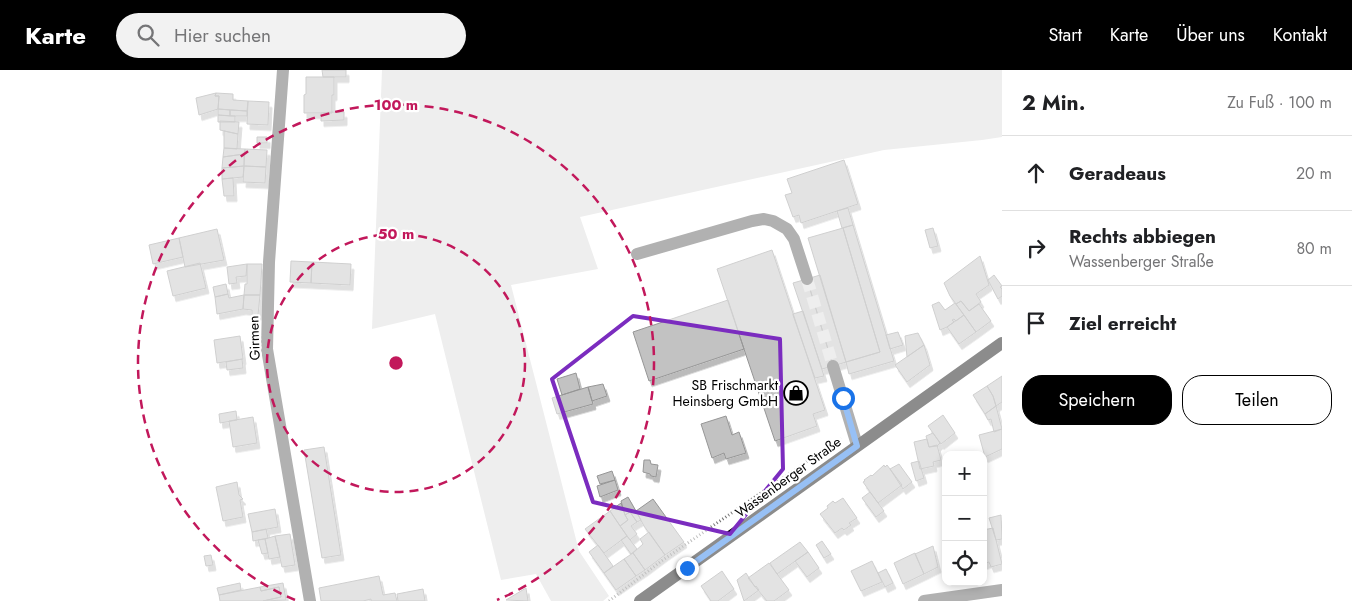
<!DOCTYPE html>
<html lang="de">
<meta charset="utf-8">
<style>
body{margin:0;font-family:Jost,sans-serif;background:#f2f2f2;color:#202124}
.controls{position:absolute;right:15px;bottom:15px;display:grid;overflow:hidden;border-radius:10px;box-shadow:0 2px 8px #0003}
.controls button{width:45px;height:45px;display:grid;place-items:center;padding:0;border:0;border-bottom:1px solid #e0e0e0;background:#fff;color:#202124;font:25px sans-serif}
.stop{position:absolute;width:15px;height:15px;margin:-11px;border:4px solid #1a73e8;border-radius:50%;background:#fff}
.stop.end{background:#1a73e8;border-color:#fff;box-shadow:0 1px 5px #0008}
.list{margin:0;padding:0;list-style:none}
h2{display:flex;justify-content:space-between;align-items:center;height:65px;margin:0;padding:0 20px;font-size:21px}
h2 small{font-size:16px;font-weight:400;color:#757577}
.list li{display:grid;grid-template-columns:32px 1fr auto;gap:15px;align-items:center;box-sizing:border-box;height:75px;padding:0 20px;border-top:1px solid #e0e0e0}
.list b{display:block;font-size:19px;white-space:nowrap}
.list p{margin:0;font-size:16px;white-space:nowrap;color:#757577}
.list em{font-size:16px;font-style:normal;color:#757577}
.actions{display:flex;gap:10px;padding:15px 20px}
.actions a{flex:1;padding:11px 0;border:1px solid #000;border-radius:20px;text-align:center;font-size:18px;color:#000}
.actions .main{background:#000;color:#fff}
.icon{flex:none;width:28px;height:28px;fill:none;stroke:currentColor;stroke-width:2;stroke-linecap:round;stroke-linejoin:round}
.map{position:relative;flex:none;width:1002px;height:531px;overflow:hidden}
header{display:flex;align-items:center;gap:30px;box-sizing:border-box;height:70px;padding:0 25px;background:#000;color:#fff}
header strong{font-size:24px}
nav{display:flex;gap:28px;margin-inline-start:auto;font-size:18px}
.search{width:350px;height:45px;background:#f2f2f2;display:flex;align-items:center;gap:12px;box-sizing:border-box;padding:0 18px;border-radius:28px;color:#757577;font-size:19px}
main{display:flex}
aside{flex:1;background:#fff}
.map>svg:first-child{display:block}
.green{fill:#d9d9d9}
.building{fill:#c2c2c2;stroke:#969696;filter:url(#shadow)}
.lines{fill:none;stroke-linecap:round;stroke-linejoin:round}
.minor-tunnel{stroke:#d9d9d9;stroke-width:12;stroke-dasharray:12 6;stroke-linecap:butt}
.path{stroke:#747474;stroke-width:3;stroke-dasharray:1 2.5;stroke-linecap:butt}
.minor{stroke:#525252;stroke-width:12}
.major{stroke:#000;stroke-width:12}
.route{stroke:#1a73e8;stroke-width:6}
.marked{fill:none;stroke:#7b2cbf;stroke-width:4;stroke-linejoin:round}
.ring{fill:none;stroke:#c2185b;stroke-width:2.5;stroke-dasharray:9 6}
.labels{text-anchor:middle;stroke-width:4.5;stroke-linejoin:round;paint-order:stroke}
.street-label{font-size:14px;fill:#000;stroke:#fff}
.poi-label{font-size:14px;fill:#000;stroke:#fff;text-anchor:end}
.centre{fill:#c2185b;stroke:#fff;stroke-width:2.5}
.ring-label{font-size:15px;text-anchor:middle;font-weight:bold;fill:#c2185b;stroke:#fff;stroke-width:4.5;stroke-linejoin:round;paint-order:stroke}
</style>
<header>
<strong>Karte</strong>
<div class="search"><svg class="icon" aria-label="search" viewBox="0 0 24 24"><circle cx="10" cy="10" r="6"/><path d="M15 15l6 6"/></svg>Hier suchen</div>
<nav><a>Start</a><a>Karte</a><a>Über uns</a><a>Kontakt</a></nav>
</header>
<main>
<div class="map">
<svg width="1002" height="531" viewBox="0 0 1002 531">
<defs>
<filter id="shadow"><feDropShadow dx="3" dy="5.5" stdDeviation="0" flood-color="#0004"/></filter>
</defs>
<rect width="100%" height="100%" fill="#fff"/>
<path class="green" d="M382,0H1002V67L982,70L884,80L580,147L598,199L511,215L579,481L609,526L603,531H551L536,504L501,510L435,244L372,259Z"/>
<path class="building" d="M322,0H346V7H323Z
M306,7H334V25H332V43H304V25L306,24Z
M216,23L215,26H219L218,39L199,45L196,28Z
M216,23L233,24V30L248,31L247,41L218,39L219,26H215Z
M248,31L269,32L268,55L247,54Z
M218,39L230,40V46L218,45Z
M230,40L247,41V46H230Z
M332,42H344V50L321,51V43Z
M218,45L235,46V52H218Z
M220,51L239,52L238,64L220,60Z
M224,61L238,64L237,79L224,78Z
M257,67H267V73H257Z
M224,78L245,79L244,84L223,87Z
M245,79L267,80L266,97L244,96Z
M244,84V96L222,98L223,87Z
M844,90L858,134L801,153L799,145L793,147L785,125L792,123L787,109Z
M244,96L266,97L265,113L243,112Z
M244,96L243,107L222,109V98Z
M233,108L234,126H224L222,109Z
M848,138L853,155L842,158L837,141Z
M853,155L894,291L849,304L846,292L880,282L843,158Z
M843,158L880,282L846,292L808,168Z
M933,158L938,176L930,178L925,160Z
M217,159L224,190L185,197L179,168Z
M179,168L183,187L153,194L149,175Z
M772,180L825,340L813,344L817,356L775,371L717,199Z
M980,186L989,215L976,224L981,232L969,241L961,231L956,234L950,226L944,213Z
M291,191L312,192L311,213L290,212Z
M312,192L351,194L350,215L311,213Z
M200,193L206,218L173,226L167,201Z
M247,194L246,206L236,207L237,213L229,214L227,197Z
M247,194H262L260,225H244L245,214H247Z
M820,205L846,292L833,296L807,209Z
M994,205L1002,216L1000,217L1002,219V226L998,229L988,210Z
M807,209L833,296L822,299L793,213Z
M226,214L228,224L215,227L213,217Z
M228,224L229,228L244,225L243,239L217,244L215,227Z
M244,225H260L258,245H252V240L243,239Z
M728,230L744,279L649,311L633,262Z
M961,231L969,241L979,234L991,251L976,262L956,234Z
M939,232L945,240L955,233L964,245L956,251L954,249L952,250L954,252L947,257L940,260L932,235Z
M803,241L824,306L815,308L793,245V244Z
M964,245L976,262L959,274L947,257Z
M898,262L903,275L890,279L886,265Z
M918,263L924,275L907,287L905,266Z
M240,266L243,289L217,293L214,270Z
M924,275L930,295L907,312L895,295Z
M242,289L243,298L227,300L226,292Z
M576,303L580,319L562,325L557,309Z
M1002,306V332L996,336L993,326L987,316Z
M603,314L607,326L592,331L588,317Z
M987,316L993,326L996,336L985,344L973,325Z
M588,317L593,334L557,344L552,328Z
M996,336L1002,359L994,362L991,349L988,350L985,344Z
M236,341L237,350L220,353L219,344Z
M943,345L955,363L941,374L928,356Z
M726,346L732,365L739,362L746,383L726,389L724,383L712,388L701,354Z
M253,347L257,373L233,377L229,351Z
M1002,359V379L985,387L979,365Z
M933,363L940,373L937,376L929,377L926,366Z
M927,369L929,377L937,375L941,390L933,392L934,396L920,399L914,372Z
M324,377L341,485L322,488L304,380Z
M644,390H650L651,394L658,395L656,407L651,406L650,404L643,402Z
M919,391L924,408L916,411L911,393Z
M899,394L912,412L903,419L890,399Z
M884,395L885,397L887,395L902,415L878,433L863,412L865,411L864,410L871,405L872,406Z
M612,401L615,410L600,414L597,406Z
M615,410L618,420L600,427L597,416Z
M237,412L239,425L243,429L240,430L243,447L223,451L216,417Z
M870,422L884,441L876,447L862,428Z
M628,427L641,450L637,452L630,442L625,445L621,431Z
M843,428L857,448L849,453L851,455L844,460L842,458L835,463L820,444L828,438L827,436L833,431L835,433Z
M653,429L684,472L665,485L644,456L636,441Z
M621,433L625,445L628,450L620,456L610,441Z
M275,439L278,457L252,462L248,444Z
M610,441L627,466L604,483L585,459Z
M630,442L637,452L631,456L637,464L630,470L620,456L628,450L625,445Z
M1001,445L1002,469L996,470L989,448Z
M993,458L1002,494L991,497L989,492L983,494V460Z
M266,459L268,468L253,471L252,462Z
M649,462L665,485L645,500L633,483L643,474L640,469Z
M290,464L295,495L282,497L275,466Z
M275,466L280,487L269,489L265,469Z
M627,466L637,479L631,484L621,470Z
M265,469L268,483L262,484L258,470Z
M822,471L831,484L824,488L816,475Z
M800,472L808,482L777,504L770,493Z
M598,475L613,496L604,503L589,482Z
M933,476L938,497L924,504L915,484Z
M808,482L819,498L807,507L795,491Z
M633,483L645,500L636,506L624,489Z
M915,483L924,504L903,514L894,493Z
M211,485L213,495L206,496L204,486Z
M624,489L636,506L616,520L604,503Z
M872,491L882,512L861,521L851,501Z
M769,493L789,520L774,531H767L748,508Z
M886,499L893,513L885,517L878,503Z
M722,501L734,519L718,531H711L701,516Z
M746,503L755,517L756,516L759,520L744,531L737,510Z
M379,506L383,525L395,523L397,531H371V529L363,531H321L319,518Z
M240,513L241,520L219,525L217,518Z
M283,513L286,530L263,531L281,527L279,517L261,521L260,517Z
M260,517L261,521L279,517L281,527L263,531H220L219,525Z
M526,518L528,531L506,530Z
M423,519L425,531H398L397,524Z"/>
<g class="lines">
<path class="minor-tunnel" d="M807,209L833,296"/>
<path class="path" d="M609,531L660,492L841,368"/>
<path class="minor" d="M283,0L269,192L267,279L310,531
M637,184L752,151L764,149L773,151L787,159L794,169L807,209
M833,296L857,375
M924,531L1002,520"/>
<path class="major" d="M640,531L1002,273"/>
</g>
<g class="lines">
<path class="route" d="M687,498L857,376L843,328"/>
</g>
<path d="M0 0H1002V531H0ZM633,246L780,269L783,399L730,464L593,432L552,309Z" fill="#fff" fill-opacity=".55" fill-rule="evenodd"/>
<path class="marked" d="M633,246L780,269L783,399L730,464L593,432L552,309Z"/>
<g class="ring">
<circle cx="396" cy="293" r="129"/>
<path d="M295 530A258 258 0 1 1 497 530"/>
</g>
<defs>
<g id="shop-ring" transform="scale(1.25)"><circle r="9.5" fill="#fff" stroke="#000" stroke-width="1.5"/><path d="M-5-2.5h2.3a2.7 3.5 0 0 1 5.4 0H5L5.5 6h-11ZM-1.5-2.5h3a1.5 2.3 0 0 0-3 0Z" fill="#000"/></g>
</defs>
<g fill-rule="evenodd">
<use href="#shop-ring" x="796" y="323"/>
</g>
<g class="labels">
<g class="street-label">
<text transform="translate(254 268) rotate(-92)" y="5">Girmen</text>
<text transform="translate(788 407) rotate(-36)" y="5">Wassenberger Straße</text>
</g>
<g class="poi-label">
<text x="778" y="320">SB Frischmarkt<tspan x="778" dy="16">Heinsberg GmbH</tspan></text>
</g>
</g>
<circle cx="396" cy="293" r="8" class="centre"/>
<g class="ring-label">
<text x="396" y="40">100 m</text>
<text x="396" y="169">50 m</text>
</g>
</svg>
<div class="controls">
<button>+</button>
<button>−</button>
<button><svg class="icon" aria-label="locate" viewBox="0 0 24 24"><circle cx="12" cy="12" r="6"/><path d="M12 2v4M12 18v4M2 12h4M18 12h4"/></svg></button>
</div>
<div class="stop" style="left:843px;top:328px"></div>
<div class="stop end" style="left:687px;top:498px"></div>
</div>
<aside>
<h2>2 Min.<small>Zu Fuß · 100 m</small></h2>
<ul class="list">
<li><svg class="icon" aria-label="ahead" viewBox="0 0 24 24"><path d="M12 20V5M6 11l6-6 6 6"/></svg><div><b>Geradeaus</b></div><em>20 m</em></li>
<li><svg class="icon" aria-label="right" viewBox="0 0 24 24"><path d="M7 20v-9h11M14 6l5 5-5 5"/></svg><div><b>Rechts abbiegen</b><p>Wassenberger Straße</p></div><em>80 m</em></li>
<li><svg class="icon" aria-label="arrive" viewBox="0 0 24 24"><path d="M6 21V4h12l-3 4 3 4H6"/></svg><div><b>Ziel erreicht</b></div></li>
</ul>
<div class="actions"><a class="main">Speichern</a><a>Teilen</a></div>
</aside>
</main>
